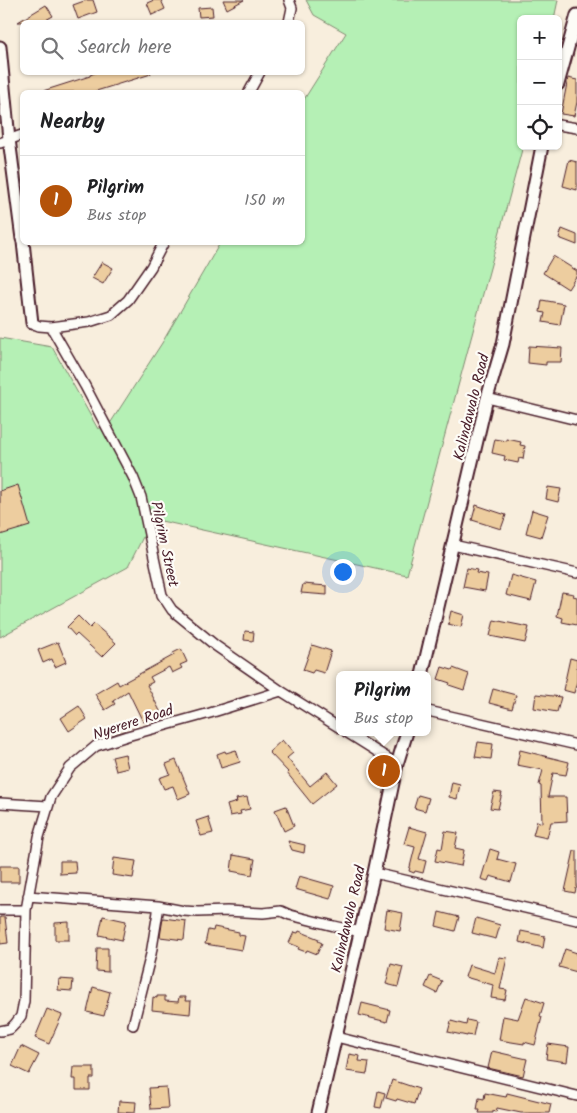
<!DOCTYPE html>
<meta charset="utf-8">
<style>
body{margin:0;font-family:Kalam,sans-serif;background:#f6f6f6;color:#202124}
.controls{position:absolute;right:15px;top:15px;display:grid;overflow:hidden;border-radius:8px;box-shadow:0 1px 4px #0004}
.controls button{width:45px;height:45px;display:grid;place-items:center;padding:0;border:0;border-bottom:1px solid #e0e0e0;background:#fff;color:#202124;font:25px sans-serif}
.you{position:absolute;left:342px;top:571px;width:18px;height:18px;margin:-12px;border:4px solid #fff;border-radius:50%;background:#1a73e8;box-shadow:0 0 0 8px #1a73e833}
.badge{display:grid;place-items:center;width:32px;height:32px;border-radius:50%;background:#b45309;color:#fff;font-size:16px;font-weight:700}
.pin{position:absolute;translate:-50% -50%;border:2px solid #fff;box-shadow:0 1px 5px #0006}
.popup{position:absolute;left:336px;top:671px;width:95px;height:65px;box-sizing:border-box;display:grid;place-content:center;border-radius:8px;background:#fff;filter:drop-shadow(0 1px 4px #0005);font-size:16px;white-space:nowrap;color:#757577}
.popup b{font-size:19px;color:#202124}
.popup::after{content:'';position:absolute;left:50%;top:100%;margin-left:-10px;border:10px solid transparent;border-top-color:#fff}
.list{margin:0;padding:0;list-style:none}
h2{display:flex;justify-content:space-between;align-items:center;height:65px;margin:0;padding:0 20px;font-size:21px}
h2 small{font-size:16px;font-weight:400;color:#757577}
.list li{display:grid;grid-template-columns:32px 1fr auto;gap:15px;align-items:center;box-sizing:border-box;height:90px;padding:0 20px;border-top:1px solid #e0e0e0}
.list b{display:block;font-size:19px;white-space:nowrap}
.list p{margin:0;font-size:16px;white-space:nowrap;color:#757577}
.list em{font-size:16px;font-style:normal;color:#757577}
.icon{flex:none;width:28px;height:28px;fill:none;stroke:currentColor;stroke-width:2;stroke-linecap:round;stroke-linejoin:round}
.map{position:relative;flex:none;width:577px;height:1113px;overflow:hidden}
.search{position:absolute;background:#fff;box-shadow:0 1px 4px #0004;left:20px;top:20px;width:285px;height:55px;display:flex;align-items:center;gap:12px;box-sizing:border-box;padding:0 18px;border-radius:8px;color:#757577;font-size:19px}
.panel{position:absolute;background:#fff;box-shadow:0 1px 4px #0004;left:20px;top:90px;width:285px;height:155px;border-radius:8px}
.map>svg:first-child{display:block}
.green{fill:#b5f0b5;stroke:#808870}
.building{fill:#edcd9f;stroke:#4a1f2b}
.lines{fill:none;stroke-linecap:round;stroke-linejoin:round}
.minor-casing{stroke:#4a1f2b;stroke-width:12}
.tertiary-casing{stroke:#4a1f2b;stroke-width:15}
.minor{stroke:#fdfcf7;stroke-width:9}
.tertiary{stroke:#fdfcf7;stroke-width:11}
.labels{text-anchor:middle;stroke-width:4.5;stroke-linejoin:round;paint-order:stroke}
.street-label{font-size:15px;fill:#4a1f2b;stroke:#fdfcf7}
</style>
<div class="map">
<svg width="577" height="1113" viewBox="0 0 577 1113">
<rect width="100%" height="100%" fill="#f8eedd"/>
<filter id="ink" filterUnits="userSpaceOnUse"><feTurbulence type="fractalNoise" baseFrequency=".02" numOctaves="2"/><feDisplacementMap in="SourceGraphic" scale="10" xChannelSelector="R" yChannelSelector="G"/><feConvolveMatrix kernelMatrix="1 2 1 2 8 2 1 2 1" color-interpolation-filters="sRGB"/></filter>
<g filter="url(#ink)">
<path class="green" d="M306,0H558L554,19H521V146H523L407,575L152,519L128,567L0,637V338L52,347L98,429L111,422L162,343L220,243L302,242L303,101L346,33L314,15Z"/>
<path class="building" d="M87,0H93L97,12L78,19L73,5Z
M154,0H161L165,9L152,15L147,3Z
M223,0H244L227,9Z
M46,5L53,16L42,22H18Z
M212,7L213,16L199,17L198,8Z
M97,72H150L151,74L93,92H44L43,91L90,76V75Z
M568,78L577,80V102L574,116L561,114Z
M569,160L577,162V190L563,186Z
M562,229L577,235V245L559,238Z
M553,256L577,271V275L568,289L543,273Z
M102,262L113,268L103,284L92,278Z
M542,300L564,304L560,325L543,322L545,313L540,312Z
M529,346L562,348L561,362H546V365L528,363Z
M495,439L507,441V439L521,442L520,445L525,446L523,459L519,458L518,463L504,460L505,456L492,453Z
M18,485L30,526L0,535V491Z
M548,487L561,489L558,502L546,499Z
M476,505L506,515L501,529L472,520Z
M532,510L548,515L541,537L526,533Z
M467,568L477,570L476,573L488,575L485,591L463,587Z
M511,575L536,582L531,601L506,595Z
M303,584L327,586V595L301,593Z
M562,592L574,594L573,596L577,597V625L562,622L563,618L557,616Z
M451,611L464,615L461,627L448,624Z
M78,616L90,628L94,624L116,643L102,657L77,634L75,636L67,627Z
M494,620L529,627L525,643L490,636Z
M245,631L254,632L253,641L244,640Z
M58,642L66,662L55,667L52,659L43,663L38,650Z
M312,645L331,651L324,673L314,670L312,673L303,670Z
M181,649L187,662L180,665L182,668L172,673L169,667L150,677L153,682L147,685L161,713L143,722L128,691L113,701L115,704L105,710L95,694L117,681L119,685L174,655L173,653Z
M570,658L577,660V681L574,693L563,690Z
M442,667L452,670L453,668L469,674L464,690L449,685L450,683L438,679Z
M493,689L516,695L512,709L489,703Z
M536,694L561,697L557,712L534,708Z
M79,706L87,719L69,731L61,718Z
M282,740L293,753L287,758L310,786L327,772L337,784L312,804L287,773L288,772L269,752Z
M478,742L493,744L491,759L475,757Z
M236,750L240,762L221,768L217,754L225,751L226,753Z
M520,750L569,762L566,775L553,773L548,797H566L567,821L551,822L547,838L533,835L537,821L542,823L541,786L539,785L543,770L517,765Z
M125,754L128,768L116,771L112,757Z
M176,760L190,794L178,799L173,786L164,789L159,778L170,774L166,764Z
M452,782L460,784L457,799L449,797Z
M494,792L502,793L498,809L490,808Z
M418,795L429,798L425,811L414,808Z
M247,797L250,809L240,811L241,814L230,816L227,805L237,802L236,799Z
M286,806L294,826L284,831L275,810Z
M208,817L213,833L201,836L196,821Z
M409,827L427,832L419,859L426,861L423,873L415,871L414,873L409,871L415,847L404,844Z
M445,831L458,833L455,848L464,850L461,866L435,861L438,848L442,849Z
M288,841L305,845L304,853L292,850Z
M490,849L499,852L497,859L516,864L511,882L490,876L488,881L481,879Z
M574,851H577V888H576L575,893L565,891Z
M233,855L255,859L252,875L231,871Z
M114,858L136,861L133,878L112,875Z
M60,861H75L76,873L60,874Z
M0,866H19V882H0Z
M299,876L334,886L330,899L295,889Z
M387,910L403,913L400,931L384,928Z
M439,912L459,917L455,931L436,926Z
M103,916L126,921L122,940L99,935Z
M0,917H5L8,943L0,944Z
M163,918L186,921L184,940L160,937Z
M476,918L500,925L496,939L472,933Z
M69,922V940H55V923Z
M214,927L239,932V935L245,936L242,950L205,944L208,930L213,931Z
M299,931L319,939L318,941L322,943L317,954L307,950L306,952L298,949L299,947L289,943L294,932L298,933Z
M521,931L545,936L543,948L519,942Z
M97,948H108V972L96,971Z
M565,949L577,953V972L559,967Z
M499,957L507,958L500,989L507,990L505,1000L491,998L493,985L465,977L469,965L495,973Z
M391,964L403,967L398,987L386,984Z
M430,976L442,981L437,993L425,987Z
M59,979L73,980L72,991L58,990Z
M93,987L110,992L104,1016L87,1012Z
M157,996H165V1001L178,1002L179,997H186L185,1001H191L190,1014L152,1010L153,997L157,998Z
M526,997L544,1003L540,1016L542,1017L535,1045L524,1042V1044L499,1040L503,1016L518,1019Z
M362,1003L390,1010L387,1022L359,1015Z
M47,1009L62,1015L49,1044L35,1038Z
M467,1020L476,1022L473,1036L467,1035V1036L448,1032L451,1021L466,1025Z
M548,1044L569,1047L567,1062L546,1059Z
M21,1046L39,1055L29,1074L12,1066Z
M492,1051L527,1059L523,1076L488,1068Z
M349,1054L360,1056L359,1061L369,1062L367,1074L346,1071Z
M73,1067H94V1078H90V1090H76V1079H72Z
M392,1080L419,1089L414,1104L397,1099L396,1101L386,1098Z
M166,1087L168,1108L151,1109L149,1088Z
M378,1091L385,1093L381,1108L375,1107Z
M485,1093L506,1097L507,1093L551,1104L549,1113H521L497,1108L496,1112L493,1111V1113H479L480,1110H477L479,1098L484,1099Z
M119,1101L136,1102L135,1113L118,1112Z"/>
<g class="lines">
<g class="minor-casing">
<path id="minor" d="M289,22L292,8L289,0
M249,92L260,72
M558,125L577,128
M0,143L22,135
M32,323L39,326L51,327L89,322L111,315L128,300L151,267L164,242
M51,327L85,386L133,477L141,497L162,595L172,610L216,646L281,691L340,728
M487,398L577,420
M453,545L577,573
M428,711L577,745
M346,732L397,764
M0,803L48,806
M374,873L577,920
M28,896L158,906V912L151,954L133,1025
M158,906L184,911L198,912L227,911L263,913L281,911L290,915L334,926L361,932
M0,910H26
M0,1031L10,1029L15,1024L21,1016L24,1001L26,910L39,837L51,797L70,768L96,746L127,736L210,713L281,691
M336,1037L577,1096"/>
</g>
<g class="tertiary-casing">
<path id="tertiary" d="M0,47L9,139L22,239
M558,84L577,15
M23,242L32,323
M422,675L487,398L503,344L542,146
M318,1113L374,873L397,764L407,732"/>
</g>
<use href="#minor" class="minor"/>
<use href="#tertiary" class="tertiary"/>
</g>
</g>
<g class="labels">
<g class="street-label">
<text transform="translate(471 407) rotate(-76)" y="5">Kalindawalo Road</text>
<text transform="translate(165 544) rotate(78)" y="5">Pilgrim Street</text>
<text transform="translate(133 722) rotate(-18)" y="5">Nyerere Road</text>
<text transform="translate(348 919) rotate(-77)" y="5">Kalindawalo Road</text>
</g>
</g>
</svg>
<div class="controls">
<button>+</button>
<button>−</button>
<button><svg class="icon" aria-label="locate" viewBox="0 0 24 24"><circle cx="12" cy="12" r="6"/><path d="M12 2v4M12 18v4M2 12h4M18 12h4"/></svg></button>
</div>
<div class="you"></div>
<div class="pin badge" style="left:384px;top:771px">1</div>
<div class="popup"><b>Pilgrim</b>Bus stop</div>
<div class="search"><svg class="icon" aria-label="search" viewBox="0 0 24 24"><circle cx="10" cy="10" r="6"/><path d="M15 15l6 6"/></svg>Search here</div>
<section class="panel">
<h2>Nearby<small></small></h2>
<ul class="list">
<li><span class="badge">1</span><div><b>Pilgrim</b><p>Bus stop</p></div><em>150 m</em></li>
</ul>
</section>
</div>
